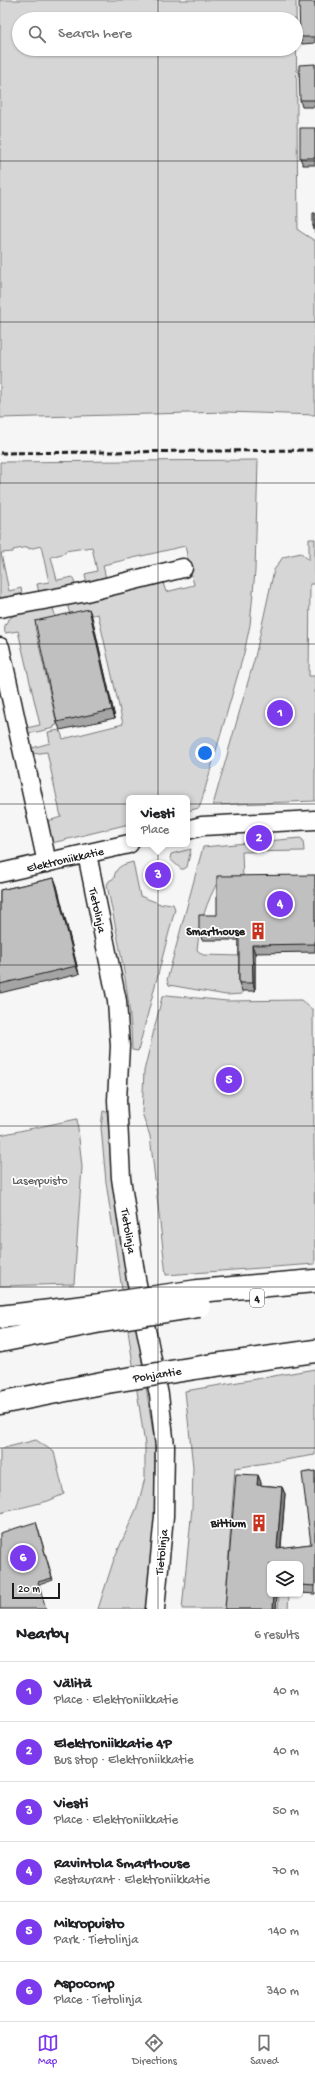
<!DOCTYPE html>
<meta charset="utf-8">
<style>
body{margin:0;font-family:"Gochi Hand",sans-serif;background:#f2f2f2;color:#202124}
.controls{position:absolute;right:12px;bottom:12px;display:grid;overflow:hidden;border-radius:6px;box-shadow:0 1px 3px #0004}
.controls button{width:36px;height:36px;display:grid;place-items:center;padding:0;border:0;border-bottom:1px solid #e0e0e0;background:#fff;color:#202124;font:20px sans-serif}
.scale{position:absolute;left:12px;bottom:10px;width:48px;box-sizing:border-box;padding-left:4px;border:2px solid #1c1c1c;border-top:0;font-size:11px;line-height:14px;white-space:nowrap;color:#1c1c1c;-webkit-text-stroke:3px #fff;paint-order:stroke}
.you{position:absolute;left:205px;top:753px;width:14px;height:14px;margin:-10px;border:3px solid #fff;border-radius:50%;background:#1a73e8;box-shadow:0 0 0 6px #1a73e833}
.badge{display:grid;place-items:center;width:26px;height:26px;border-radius:50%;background:#7c3aed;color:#fff;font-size:13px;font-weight:700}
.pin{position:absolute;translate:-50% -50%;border:2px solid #fff;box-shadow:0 1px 4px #0006}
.popup{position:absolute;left:126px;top:795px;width:64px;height:52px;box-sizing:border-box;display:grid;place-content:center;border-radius:6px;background:#fff;filter:drop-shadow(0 1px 3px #0005);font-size:13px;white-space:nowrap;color:#757577}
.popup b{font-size:15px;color:#202124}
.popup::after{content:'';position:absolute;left:50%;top:100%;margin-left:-8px;border:8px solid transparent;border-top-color:#fff}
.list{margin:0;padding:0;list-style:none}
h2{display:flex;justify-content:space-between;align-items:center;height:52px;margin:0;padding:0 16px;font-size:17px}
h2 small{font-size:13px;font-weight:400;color:#757577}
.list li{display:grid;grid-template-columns:26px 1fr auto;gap:12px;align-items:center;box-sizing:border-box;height:60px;padding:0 16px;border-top:1px solid #e0e0e0}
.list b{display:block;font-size:15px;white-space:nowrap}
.list p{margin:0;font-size:13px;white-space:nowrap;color:#757577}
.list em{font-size:13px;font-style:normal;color:#757577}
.icon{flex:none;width:22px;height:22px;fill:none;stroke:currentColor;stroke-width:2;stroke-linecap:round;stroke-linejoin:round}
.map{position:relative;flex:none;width:315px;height:1609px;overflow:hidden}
.search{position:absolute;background:#fff;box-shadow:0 1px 3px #0004;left:12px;right:12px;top:12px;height:44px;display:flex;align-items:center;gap:10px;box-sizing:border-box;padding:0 14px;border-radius:22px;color:#757577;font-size:15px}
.sheet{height:412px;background:#fff}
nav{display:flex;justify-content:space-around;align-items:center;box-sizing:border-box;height:56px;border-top:1px solid #e0e0e0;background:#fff;font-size:11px;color:#757577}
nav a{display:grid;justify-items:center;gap:2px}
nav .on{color:#7c3aed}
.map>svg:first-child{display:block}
.green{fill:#d6d6d6;stroke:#797979;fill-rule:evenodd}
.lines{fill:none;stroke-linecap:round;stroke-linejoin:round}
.minor-casing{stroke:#1c1c1c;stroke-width:21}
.highway-casing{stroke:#1c1c1c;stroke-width:25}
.minor{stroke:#fff;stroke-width:18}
.highway{stroke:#fff;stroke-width:22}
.rail{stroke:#1c1c1c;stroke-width:3;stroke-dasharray:6 3;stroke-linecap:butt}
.highway-bridge-casing{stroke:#1c1c1c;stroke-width:25;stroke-linecap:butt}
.highway-bridge{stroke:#fff;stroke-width:22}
.wall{fill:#a5a5a5;stroke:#1c1c1c}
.shaded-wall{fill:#868686;stroke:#1c1c1c}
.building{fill:#c0c0c0;stroke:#1c1c1c}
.grid{fill:none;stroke:#1c1c1c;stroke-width:1;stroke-opacity:0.55}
.labels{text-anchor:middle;stroke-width:3.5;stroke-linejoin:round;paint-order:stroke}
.shield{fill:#fff;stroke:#606060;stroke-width:1}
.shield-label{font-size:11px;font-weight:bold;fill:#1c1c1c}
.street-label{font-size:12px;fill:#1c1c1c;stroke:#fff}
.poi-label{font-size:12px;font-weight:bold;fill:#1c1c1c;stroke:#fff;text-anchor:end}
.park-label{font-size:12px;fill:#5d5d5d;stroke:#fff}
</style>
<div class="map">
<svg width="315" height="1609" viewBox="0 0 315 1609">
<rect width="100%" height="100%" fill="#f6f6f6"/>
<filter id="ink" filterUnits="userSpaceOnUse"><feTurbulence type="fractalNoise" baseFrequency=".025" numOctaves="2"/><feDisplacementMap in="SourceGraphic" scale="8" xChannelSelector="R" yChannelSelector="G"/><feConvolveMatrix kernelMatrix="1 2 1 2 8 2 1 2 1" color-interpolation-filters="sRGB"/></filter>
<g filter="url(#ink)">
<path class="green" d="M0,0H296L298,230L315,241V415L227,412L0,418ZM19,19H296V49H19Z
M258,460L255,571L250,625L244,653L201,803L199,808L187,811V798H129V824L52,843L48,821L61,817L47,752L33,754L32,748L50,743L48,732L60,730L63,739L123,724L98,614L71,620L67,602L162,580L166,592L194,585L185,546L103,565L106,579L87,584L85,574L97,571L92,547L65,551V553L51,557L57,580L73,577L75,585L39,593L37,584L49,582L41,546L29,549L28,547L13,550V552L1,553L9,591L21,588L23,597L0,603V462Z
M309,539H315V584H310L309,676H315V801L213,805L255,657L274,570L283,557L301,553L309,560Z
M52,605L57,622L35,627L57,725L54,726V728L28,734L26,728L40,725L18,631L5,633C0,611 38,608 52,605Z
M300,838L303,840L304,851L242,852L243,879H219C206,904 200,921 197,950L203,955L241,956L242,994L226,995L169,985L167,980L203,847Z
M191,849L187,867L184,869H181L170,859L171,854Z
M133,862L140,896L163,905L164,903L173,904L175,909L138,1051L132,1050C131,994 118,940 107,885L109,881L114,878C116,866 122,865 133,862Z
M167,995L227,1001L301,1000L313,1010L315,1264L166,1275L150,1136L142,1113L144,1071L162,997Z
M103,1111L107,1112L114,1179L155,1445V1518L146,1609H98L114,1559L138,1505L145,1478V1445L106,1182L101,1127Z
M77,1119L82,1167L74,1284L0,1286V1135Z
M315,1369V1455L235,1468L225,1609H182L192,1508L193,1467L185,1391Z
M36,1440L54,1452L64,1494L48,1501L0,1513V1449Z
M279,1594H289L288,1609H278Z"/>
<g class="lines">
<g class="minor-casing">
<path id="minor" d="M0,608L82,593L183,568
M0,647L47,863
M187,830L202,826L315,820
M87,854L117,1001L120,1046L117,1100L121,1178L136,1279L159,1395L165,1446L164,1516L155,1609
M0,873L129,844"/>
</g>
<g class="highway-casing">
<path id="highway" d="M198,1291L315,1281
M0,1317L93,1306
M0,1341L96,1322
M208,1366L315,1351
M0,1403L107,1382"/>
</g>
<use href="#minor" class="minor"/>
<use href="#highway" class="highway"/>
<path class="rail" d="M0,453L315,450"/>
<g class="highway-bridge-casing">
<path id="highway-bridge" d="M93,1306L198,1291
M96,1322L199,1306
M107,1382L208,1366"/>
</g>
<use href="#highway-bridge" class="highway-bridge"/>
</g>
<path class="wall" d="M315,2V43L302,44L300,37Z
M315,64V107H302L300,100Z
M315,128V165H303L300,158Z
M315,213V233L313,226Z
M92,617L115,718L60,730L57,722Z
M315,875V952L255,953V991H242L239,983V940H202L199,932Z
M54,878L57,886L79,974L0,993V890Z
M315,1471V1594L300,1593V1564H270L277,1594L276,1609H225L258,1475L261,1483L260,1485L282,1487L285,1494L281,1548L311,1544Z
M36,1522L53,1580L39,1585L0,1609Z"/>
<path class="shaded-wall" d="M89,609L92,617L115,718L112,710Z
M54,878L57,886L79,974L76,966Z
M252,945L255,953V991L253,983Z
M258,1475L261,1483L260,1492L257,1485Z
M282,1487L285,1494L280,1556L277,1548Z
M274,1594H277L276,1609H273Z"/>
<path class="building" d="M299,2H315V37H300Z
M315,64V100H300L299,65Z
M300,128H315V158H300Z
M313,213H315V226H313Z
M89,609L112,710L57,722L35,621Z
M315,875V944L252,945L253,983H239V932H199V915H217V876Z
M54,878L76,966L0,984V890Z
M315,1471V1586L300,1585V1564H270V1594H274L273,1609H225L236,1474L258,1475L257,1485L282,1487L277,1548L311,1544L302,1473Z
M36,1522L52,1578L38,1582L46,1609H0V1533Z"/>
</g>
<path class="grid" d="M158,0V19M158,49V1609M0,161H315M0,322H315M0,483H315M0,644H315M0,804H315M0,965H315M0,1126H315M0,1287H315M0,1448H315"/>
<defs>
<g id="building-bare" transform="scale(1.38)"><path d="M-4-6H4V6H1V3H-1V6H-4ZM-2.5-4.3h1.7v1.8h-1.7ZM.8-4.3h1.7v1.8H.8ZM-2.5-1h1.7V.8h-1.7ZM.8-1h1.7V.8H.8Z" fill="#c8321e" stroke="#fff" stroke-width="2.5" paint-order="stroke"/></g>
</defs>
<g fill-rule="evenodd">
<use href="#building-bare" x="258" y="931"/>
<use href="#building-bare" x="259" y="1523"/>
</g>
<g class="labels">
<rect class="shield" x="250" y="1289" width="14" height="18" rx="3"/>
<g class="shield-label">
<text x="257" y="1302">4</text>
</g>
<g class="street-label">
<text transform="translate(65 859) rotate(-13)" y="4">Elektroniikkatie</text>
<text transform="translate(98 910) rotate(78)" y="4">Tietolinja</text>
<text transform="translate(129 1231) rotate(81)" y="4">Tietolinja</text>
<text transform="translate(157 1374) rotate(-9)" y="4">Pohjantie</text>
<text transform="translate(161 1552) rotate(-84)" y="4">Tietolinja</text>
</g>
<g class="poi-label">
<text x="245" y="935">Smarthouse</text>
<text x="246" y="1527">Bittium</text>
</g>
<g class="park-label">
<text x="40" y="1184">Laserpuisto</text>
</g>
</g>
</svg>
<div class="controls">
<button><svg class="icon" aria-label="layers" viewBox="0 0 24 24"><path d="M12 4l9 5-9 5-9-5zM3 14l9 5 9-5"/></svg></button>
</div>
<div class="scale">20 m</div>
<div class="you"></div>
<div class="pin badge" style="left:280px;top:713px">1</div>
<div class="pin badge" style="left:259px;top:838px">2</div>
<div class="pin badge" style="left:158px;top:875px">3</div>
<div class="popup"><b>Viesti</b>Place</div>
<div class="pin badge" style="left:280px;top:904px">4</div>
<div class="pin badge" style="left:229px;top:1080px">5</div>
<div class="pin badge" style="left:23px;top:1558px">6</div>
<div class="search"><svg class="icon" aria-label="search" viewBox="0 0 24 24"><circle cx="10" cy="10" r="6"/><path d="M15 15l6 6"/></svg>Search here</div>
</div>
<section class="sheet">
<h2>Nearby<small>6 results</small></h2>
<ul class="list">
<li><span class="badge">1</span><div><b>Välitä</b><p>Place · Elektroniikkatie</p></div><em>40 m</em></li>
<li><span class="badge">2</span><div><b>Elektroniikkatie 4P</b><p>Bus stop · Elektroniikkatie</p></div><em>40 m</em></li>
<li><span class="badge">3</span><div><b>Viesti</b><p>Place · Elektroniikkatie</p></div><em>50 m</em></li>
<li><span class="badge">4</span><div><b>Ravintola Smarthouse</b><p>Restaurant · Elektroniikkatie</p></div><em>70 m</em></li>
<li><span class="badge">5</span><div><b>Mikropuisto</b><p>Park · Tietolinja</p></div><em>140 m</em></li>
<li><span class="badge">6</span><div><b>Aspocomp</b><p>Place · Tietolinja</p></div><em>340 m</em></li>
</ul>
</section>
<nav>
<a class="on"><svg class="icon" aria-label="map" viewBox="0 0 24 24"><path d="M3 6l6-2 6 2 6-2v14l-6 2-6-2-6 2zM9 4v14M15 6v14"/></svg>Map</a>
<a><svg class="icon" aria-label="directions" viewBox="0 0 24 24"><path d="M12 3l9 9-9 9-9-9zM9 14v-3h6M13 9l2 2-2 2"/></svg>Directions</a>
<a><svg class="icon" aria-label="saved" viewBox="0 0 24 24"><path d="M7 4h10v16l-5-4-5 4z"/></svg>Saved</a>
</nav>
